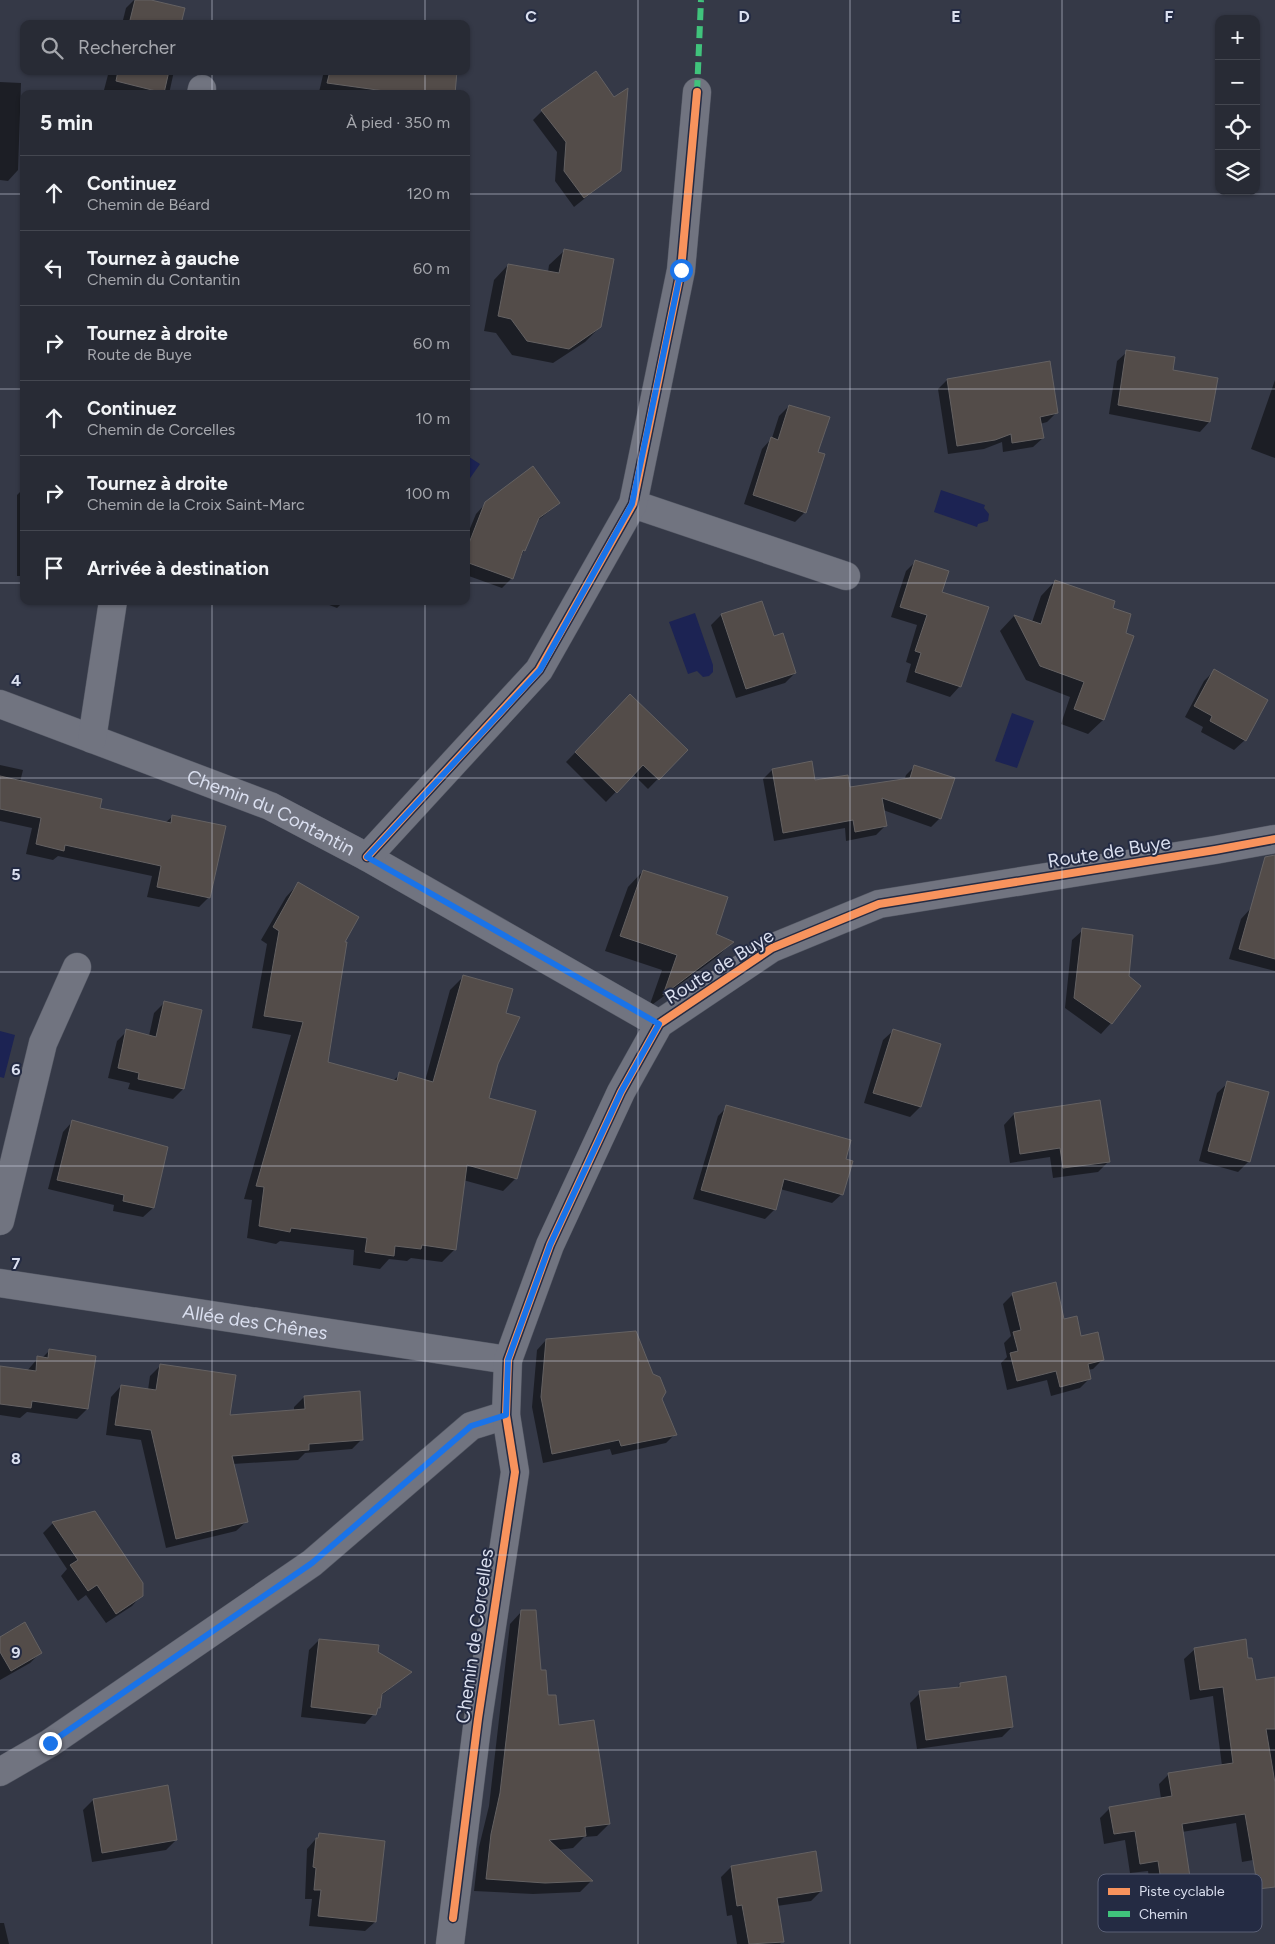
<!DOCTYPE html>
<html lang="fr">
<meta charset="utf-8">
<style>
body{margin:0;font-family:Figtree,sans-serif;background:#30333d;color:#f1f3f6}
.controls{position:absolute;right:15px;top:15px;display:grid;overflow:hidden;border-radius:10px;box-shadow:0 1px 4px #0004}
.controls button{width:45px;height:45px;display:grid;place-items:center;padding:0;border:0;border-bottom:1px solid #444750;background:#282b35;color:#f1f3f6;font:25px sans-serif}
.stop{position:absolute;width:15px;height:15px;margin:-11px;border:4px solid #1a73e8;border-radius:50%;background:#fff}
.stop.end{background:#1a73e8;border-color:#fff;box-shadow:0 1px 5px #0008}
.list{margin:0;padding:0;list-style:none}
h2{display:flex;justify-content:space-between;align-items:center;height:65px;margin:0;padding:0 20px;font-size:21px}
h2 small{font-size:16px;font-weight:400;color:#a5a7ad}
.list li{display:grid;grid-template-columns:32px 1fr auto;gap:15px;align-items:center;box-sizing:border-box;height:75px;padding:0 20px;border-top:1px solid #444750}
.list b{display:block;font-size:19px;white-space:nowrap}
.list p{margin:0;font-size:16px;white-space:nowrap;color:#a5a7ad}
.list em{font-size:16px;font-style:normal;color:#a5a7ad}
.icon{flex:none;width:28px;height:28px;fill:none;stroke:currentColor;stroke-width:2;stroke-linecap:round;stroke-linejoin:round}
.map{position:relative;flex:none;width:1275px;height:1944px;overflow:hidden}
.search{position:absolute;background:#282b35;box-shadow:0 1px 4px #0004;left:20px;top:20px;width:450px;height:55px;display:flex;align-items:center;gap:12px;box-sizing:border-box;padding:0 18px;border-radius:10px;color:#a5a7ad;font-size:19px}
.panel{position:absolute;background:#282b35;box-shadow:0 1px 4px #0004;left:20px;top:90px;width:450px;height:515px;border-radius:10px}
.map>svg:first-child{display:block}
.water{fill:#1c2353}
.shadow{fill:#0007}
.building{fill:#534c49;stroke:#646162}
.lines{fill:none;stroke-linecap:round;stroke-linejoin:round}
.minor-casing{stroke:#535763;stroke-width:29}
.minor{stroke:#717480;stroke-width:28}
.quiet{stroke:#40c37c;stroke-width:6;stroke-dasharray:12 6;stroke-linecap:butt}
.cycleway-casing{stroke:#242b43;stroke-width:11}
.cycleway{stroke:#f8935d;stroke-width:8}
.route{stroke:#1a73e8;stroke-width:6}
.grid{fill:none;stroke:#dadfef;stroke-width:1;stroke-opacity:0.55}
.labels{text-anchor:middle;stroke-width:4;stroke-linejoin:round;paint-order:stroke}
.street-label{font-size:19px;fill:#dadfef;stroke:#242b43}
.key{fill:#242b43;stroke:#5b6177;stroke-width:1}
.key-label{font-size:14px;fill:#dadfef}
.grid-label{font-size:16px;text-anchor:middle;font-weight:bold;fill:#dadfef;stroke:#242b43;stroke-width:4;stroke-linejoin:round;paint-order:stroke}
</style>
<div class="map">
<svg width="1275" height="1944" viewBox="0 0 1275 1944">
<rect width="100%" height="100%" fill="#353947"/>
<path class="water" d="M466,455L480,464L466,484Z
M941,490L985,505L984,508L989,514L988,521L978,524L977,527L934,512Z
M695,613L713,665V672L709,676L703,677L697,671L688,674L669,622Z
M1012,713L1034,721L1017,768L995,761Z
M0,1031L15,1035L4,1078L0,1077Z"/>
<path class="shadow" d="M134,0H146L179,24H122L126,8Z
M109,71H174L169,94H118L104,90Z
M324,71H457L453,94H334L319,92Z
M0,82L21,83L18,170L8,181L0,180Z
M542,111L619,171L574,207L555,181L557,152L533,120Z
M564,251L600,327L585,342L553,363L512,355L496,333L484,331L494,280L508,265L548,272L549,265Z
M1127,352L1172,371L1217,379L1209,422L1200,432L1109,414L1117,361Z
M947,380L1056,413L1047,422L1040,424L1043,438L1033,447L1003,452L1002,442L984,449L948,454L938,389Z
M1275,380V458L1251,449Z
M789,406L805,512L795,522L744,504L762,449L772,438L779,416Z
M24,488V576H17V495Z
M486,503H559L536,522L512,578L502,588L466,575V538L476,514Z
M916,561L941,593L960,686L950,697L906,682L911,664L906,662L917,625L891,617L906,571Z
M1055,581L1112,609L1124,634L1132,637L1103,720L1088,734L1061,724L1070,697L1026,680L1000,631L1014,616L1032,622L1041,596Z
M319,601H344L337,608Z
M761,602L773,637L795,673L785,683L736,698L711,625L721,615Z
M1214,671L1245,740L1234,750L1201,732L1203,727L1185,717L1204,681Z
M630,696L686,750L648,789L633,774L606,802L566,762Z
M0,765L23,770L20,782L99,808L165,823L173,816L209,897L199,907L147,897L152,876L58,856L53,860L26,854L32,828L0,821Z
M915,766L940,818L931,827L883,810L885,826L876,835L846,841L845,828L774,841L763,779L772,770L814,782L849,788L904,781L906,775Z
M643,871L714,935L732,942L717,957L649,1007L662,970L605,951L628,887Z
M298,884L343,943L327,1063L393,1081L400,1074L425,1081L450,990L463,977L505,1014L497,1063L488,1099L516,1178L503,1191L463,1180L455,1249L442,1262L411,1258L407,1261L389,1259L380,1269L353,1265L354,1250L280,1241L276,1244L247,1238L252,1200L244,1199L291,1035L252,1028L267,944L261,940L286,897Z
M1251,908L1275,914V971L1229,959L1241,919Z
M1083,930L1111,1023L1101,1034L1065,1008L1072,940Z
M164,1003L183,1089L173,1099L128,1089L130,1083L108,1078L117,1041L127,1031L149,1036L154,1013Z
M894,1030L920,1107L910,1117L864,1103L883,1040Z
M1228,1083L1249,1161L1238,1172L1199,1161L1217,1093Z
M727,1107L844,1160L842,1194L832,1203L780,1189L775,1209L765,1219L693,1199L718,1116Z
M1014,1114L1108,1162L1098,1172L1053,1178L1050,1157L1010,1163L1004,1125Z
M72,1122L153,1208L143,1217L113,1211L114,1205L48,1189L63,1132Z
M1013,1294L1064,1321L1103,1359L1093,1369L1088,1370L1090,1378L1080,1388L1051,1396L1047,1380L1007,1390L1001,1363L1007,1357L1004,1343L1011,1336L1003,1304Z
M546,1340L661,1399L675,1434L666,1443L612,1455L610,1449L543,1463L532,1407L537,1350Z
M49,1351L87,1409L77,1419L27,1412L20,1418L0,1415V1367L27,1371L38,1358H42Z
M160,1366L229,1416L294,1411V1407L304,1397L362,1439L352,1449L305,1453L298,1460L233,1464L247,1521L236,1531L166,1548L141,1440L106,1435L111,1397L121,1386L148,1390L150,1376Z
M53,1523L142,1595L132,1606L106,1623L86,1595L78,1601L61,1576L67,1569L43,1533Z
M522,1611L558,1727L609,1824L597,1836L584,1837L573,1848L558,1850L591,1881L580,1892L533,1894L474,1891L479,1847L489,1806L510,1624Z
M0,1638L40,1653L30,1663L0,1680Z
M319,1640L410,1672L381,1696L379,1708L365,1724L301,1717L309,1650Z
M1195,1649L1247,1660L1255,1682L1275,1687V1856L1242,1862L1236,1823L1182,1832L1189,1876L1179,1886L1151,1891L1148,1871L1130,1873L1125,1840L1104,1844L1100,1818L1110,1808L1161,1799L1159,1784L1169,1774L1222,1766L1213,1696L1190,1700L1184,1659Z
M960,1684L1012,1727L1002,1737L917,1749L910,1703L920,1693L956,1689Z
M167,1787L176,1840L166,1850L92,1862L83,1810L93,1800Z
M320,1834L375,1922L365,1931L309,1926L312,1899H305L307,1849Z
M731,1867L821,1891L811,1901L777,1906L783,1941L780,1944H737L732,1915L727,1916L721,1877Z
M0,1923H4L9,1944H0Z"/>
<path class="building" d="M135,0H151L185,8L181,24H129Z
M118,71H169L164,93L116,81Z
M330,71H457L455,94H406L327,83Z
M596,71L614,97L628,88L621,171L584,198L564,171L566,142L541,110Z
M564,249L614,259L601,327L569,349L527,341L511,319L498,316L508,264L559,273Z
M1126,350L1175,357L1173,370L1218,378L1210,422L1118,405Z
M1050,361L1058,413L1040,417L1044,438L1012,443L1011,434L995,440L957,446L947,379Z
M789,405L830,417L818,452L825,454L806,513L753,495L771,437L778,440Z
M533,466L560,503L539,518L525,551L523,550L513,579L466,562V551L485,502Z
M915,560L949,571L942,592L989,607L961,687L915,672L921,653L915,651L927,615L900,607Z
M1055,580L1115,601L1113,608L1131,614L1126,633L1134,636L1104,720L1074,709L1084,682L1040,666L1014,615L1041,624Z
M762,601L774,636L783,633L796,673L746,689L721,614Z
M1214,669L1268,700L1246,741L1210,721L1212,716L1194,706Z
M630,694L688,750L659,780L643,765L617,793L575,752Z
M812,761L815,780L848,775L850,787L910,778L914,765L955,778L941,819L882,798L887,826L855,832L853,820L783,833L772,769Z
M0,776L102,799L100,808L134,815L171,823L172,815L226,826L210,898L157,887L161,866L65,845L64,851L36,844L41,818L0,809Z
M1275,855V959L1239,949L1265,857Z
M643,870L728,897L716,934L734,942L663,995L677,955L620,936Z
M298,882L359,917L345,942H347L328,1062L397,1081L399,1072L433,1082L463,975L513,989L506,1013L520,1017L498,1064L489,1098L536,1111L517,1179L467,1165L456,1250L422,1245L421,1249L395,1246L394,1256L365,1252L367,1238L291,1228L290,1232L259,1226L264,1187L256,1186L303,1022L264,1016L279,931L273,927Z
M1082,928L1133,935L1129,976L1141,986L1112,1024L1074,998Z
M164,1001L202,1010L184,1089L138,1079L139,1073L118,1068L126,1029L156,1037Z
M893,1029L941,1044L921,1107L873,1093Z
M1227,1081L1269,1092L1250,1162L1208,1151Z
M1100,1100L1110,1162L1063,1168L1060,1148L1020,1154L1014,1113Z
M726,1105L851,1140L846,1159L853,1161L843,1195L784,1179L776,1210L701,1190Z
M72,1120L168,1147L154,1208L123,1201L124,1195L57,1180Z
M1056,1282L1064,1319L1077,1316L1081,1336L1098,1332L1104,1360L1088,1364L1091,1379L1060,1387L1056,1371L1017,1381L1010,1353L1018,1351L1013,1332L1021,1330L1012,1293Z
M636,1331L653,1374L660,1377L666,1392L662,1399L677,1435L621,1446L619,1440L552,1454L541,1397L546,1339Z
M49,1349L96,1356L88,1409L32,1401L31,1408L0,1404V1366L36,1371L37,1356L48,1358Z
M160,1364L236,1375L230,1415L305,1409L304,1396L360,1391L363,1440L309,1444V1450L232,1456L248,1522L176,1539L151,1430L115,1425L121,1385L156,1390Z
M95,1511L143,1583V1596L116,1614L97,1585L88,1591L70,1565L78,1560L52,1522Z
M521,1610H536L541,1670H546L548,1695H556L559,1725L594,1720L610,1824L585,1827L586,1836L549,1840L593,1881L545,1883L486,1879L491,1834L500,1793Z
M25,1622L42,1653L11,1671L0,1652V1637Z
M319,1639L379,1645L378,1652L412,1672L382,1694L380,1708H378L376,1715L311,1707Z
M1246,1639L1248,1658H1252L1256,1680L1275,1677V1729H1266L1275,1783V1887L1258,1889L1245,1814L1182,1824L1190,1877L1161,1881L1158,1861L1140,1864L1135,1831L1114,1834L1109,1807L1172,1796L1168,1773L1233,1763L1223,1687L1200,1690L1194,1648Z
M1006,1676L1013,1727L926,1740L919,1691L960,1687V1683Z
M168,1785L177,1840L102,1853L93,1799Z
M319,1833L385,1841L376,1922L318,1916L321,1890H314L316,1868L313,1867L316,1838H318Z
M816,1851L822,1891L777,1898L784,1942L749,1944L742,1905L737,1906L731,1866Z"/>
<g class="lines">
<g class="minor-casing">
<g id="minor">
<path d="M201,94L202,89"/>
<path d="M633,504L846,576"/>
<path id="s1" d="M0,704L270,806L367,857L659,1024"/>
<path d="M92,739L113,601"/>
<path d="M367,857L539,670L633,504L681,270L697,92"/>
<path d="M0,1221L43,1043L77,967"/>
<path id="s2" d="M0,1283L508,1360"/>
<path d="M0,1772L50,1743L312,1563L471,1426L506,1415"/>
<path d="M450,1944L478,1719L515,1472L506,1415L508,1360L550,1245L621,1092L659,1024L772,948L879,904L1215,850L1275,839"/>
</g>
</g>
<use href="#minor" class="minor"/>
<path class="quiet" d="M697,92L701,0"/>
<g class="cycleway-casing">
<path id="cycleway" d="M367,857L539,670L633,504L681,270L697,92
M453,1918L478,1719L515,1472L506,1415L508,1360L550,1245L621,1092L659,1024L772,948L879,904L1215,850L1275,839"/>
</g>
<use href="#cycleway" class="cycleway"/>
</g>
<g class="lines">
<path class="route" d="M50,1743L312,1563L471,1426L506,1415L508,1360L550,1245L621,1092L659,1024L367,857L540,670L632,504L681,270"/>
</g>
<path class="grid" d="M212,0V24M425,0V24M638,0V1944M850,0V1944M1062,0V1944M212,71V94M425,71V94M0,194H24M466,194H1275M0,389H24M466,389H1275M0,583H24M466,583H1275M212,601V1944M425,601V1944M0,778H1275M0,972H1275M0,1166H1275M0,1361H1275M0,1555H1275M0,1750H1275"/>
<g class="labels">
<g class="street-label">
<text dy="7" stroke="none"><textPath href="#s1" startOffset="292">Chemin du Contantin</textPath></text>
<text transform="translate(1109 851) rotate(-9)" y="7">Route de Buye</text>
<text transform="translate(719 966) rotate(-32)" y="7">Route de Buye</text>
<text dy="7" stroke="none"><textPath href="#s2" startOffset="258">Allée des Chênes</textPath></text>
<text transform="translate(474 1636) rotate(-82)" y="7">Chemin de Corcelles</text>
</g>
</g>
<rect x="1098" y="1874" width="164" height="58" rx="8" class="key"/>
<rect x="1108" y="1888" width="22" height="7" fill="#f8935d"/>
<rect x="1108" y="1911" width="22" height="6" fill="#40c37c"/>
<g class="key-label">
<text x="1139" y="1896">Piste cyclable</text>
<text x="1139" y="1919">Chemin</text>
</g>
<g class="grid-label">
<text x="531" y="22">C</text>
<text x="744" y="22">D</text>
<text x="956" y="22">E</text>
<text x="1169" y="22">F</text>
<text x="16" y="686">4</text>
<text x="16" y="880">5</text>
<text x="16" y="1075">6</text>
<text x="16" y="1269">7</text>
<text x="16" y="1464">8</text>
<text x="16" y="1658">9</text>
</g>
</svg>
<div class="controls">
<button>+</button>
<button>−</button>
<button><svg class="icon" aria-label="locate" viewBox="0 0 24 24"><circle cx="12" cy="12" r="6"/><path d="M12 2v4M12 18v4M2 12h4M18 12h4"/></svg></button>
<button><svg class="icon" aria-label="layers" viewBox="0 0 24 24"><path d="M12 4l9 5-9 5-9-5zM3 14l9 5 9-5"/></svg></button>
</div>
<div class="stop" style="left:681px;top:270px"></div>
<div class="stop end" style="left:50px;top:1743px"></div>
<div class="search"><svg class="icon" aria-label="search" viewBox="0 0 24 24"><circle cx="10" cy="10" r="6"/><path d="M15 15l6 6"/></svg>Rechercher</div>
<section class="panel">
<h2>5 min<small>À pied · 350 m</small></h2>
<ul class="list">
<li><svg class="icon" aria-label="ahead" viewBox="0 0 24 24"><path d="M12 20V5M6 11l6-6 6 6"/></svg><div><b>Continuez</b><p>Chemin de Béard</p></div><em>120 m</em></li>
<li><svg class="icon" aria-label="left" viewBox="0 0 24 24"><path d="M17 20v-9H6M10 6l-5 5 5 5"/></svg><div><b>Tournez à gauche</b><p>Chemin du Contantin</p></div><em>60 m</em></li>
<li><svg class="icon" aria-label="right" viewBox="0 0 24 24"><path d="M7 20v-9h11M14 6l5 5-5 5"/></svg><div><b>Tournez à droite</b><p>Route de Buye</p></div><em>60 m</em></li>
<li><svg class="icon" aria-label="ahead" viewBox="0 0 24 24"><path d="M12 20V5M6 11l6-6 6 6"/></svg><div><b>Continuez</b><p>Chemin de Corcelles</p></div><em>10 m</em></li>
<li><svg class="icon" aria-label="right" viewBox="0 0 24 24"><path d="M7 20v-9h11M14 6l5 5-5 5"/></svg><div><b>Tournez à droite</b><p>Chemin de la Croix Saint-Marc</p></div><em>100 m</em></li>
<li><svg class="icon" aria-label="arrive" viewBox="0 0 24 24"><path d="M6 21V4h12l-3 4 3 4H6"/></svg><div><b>Arrivée à destination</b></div></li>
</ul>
</section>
</div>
